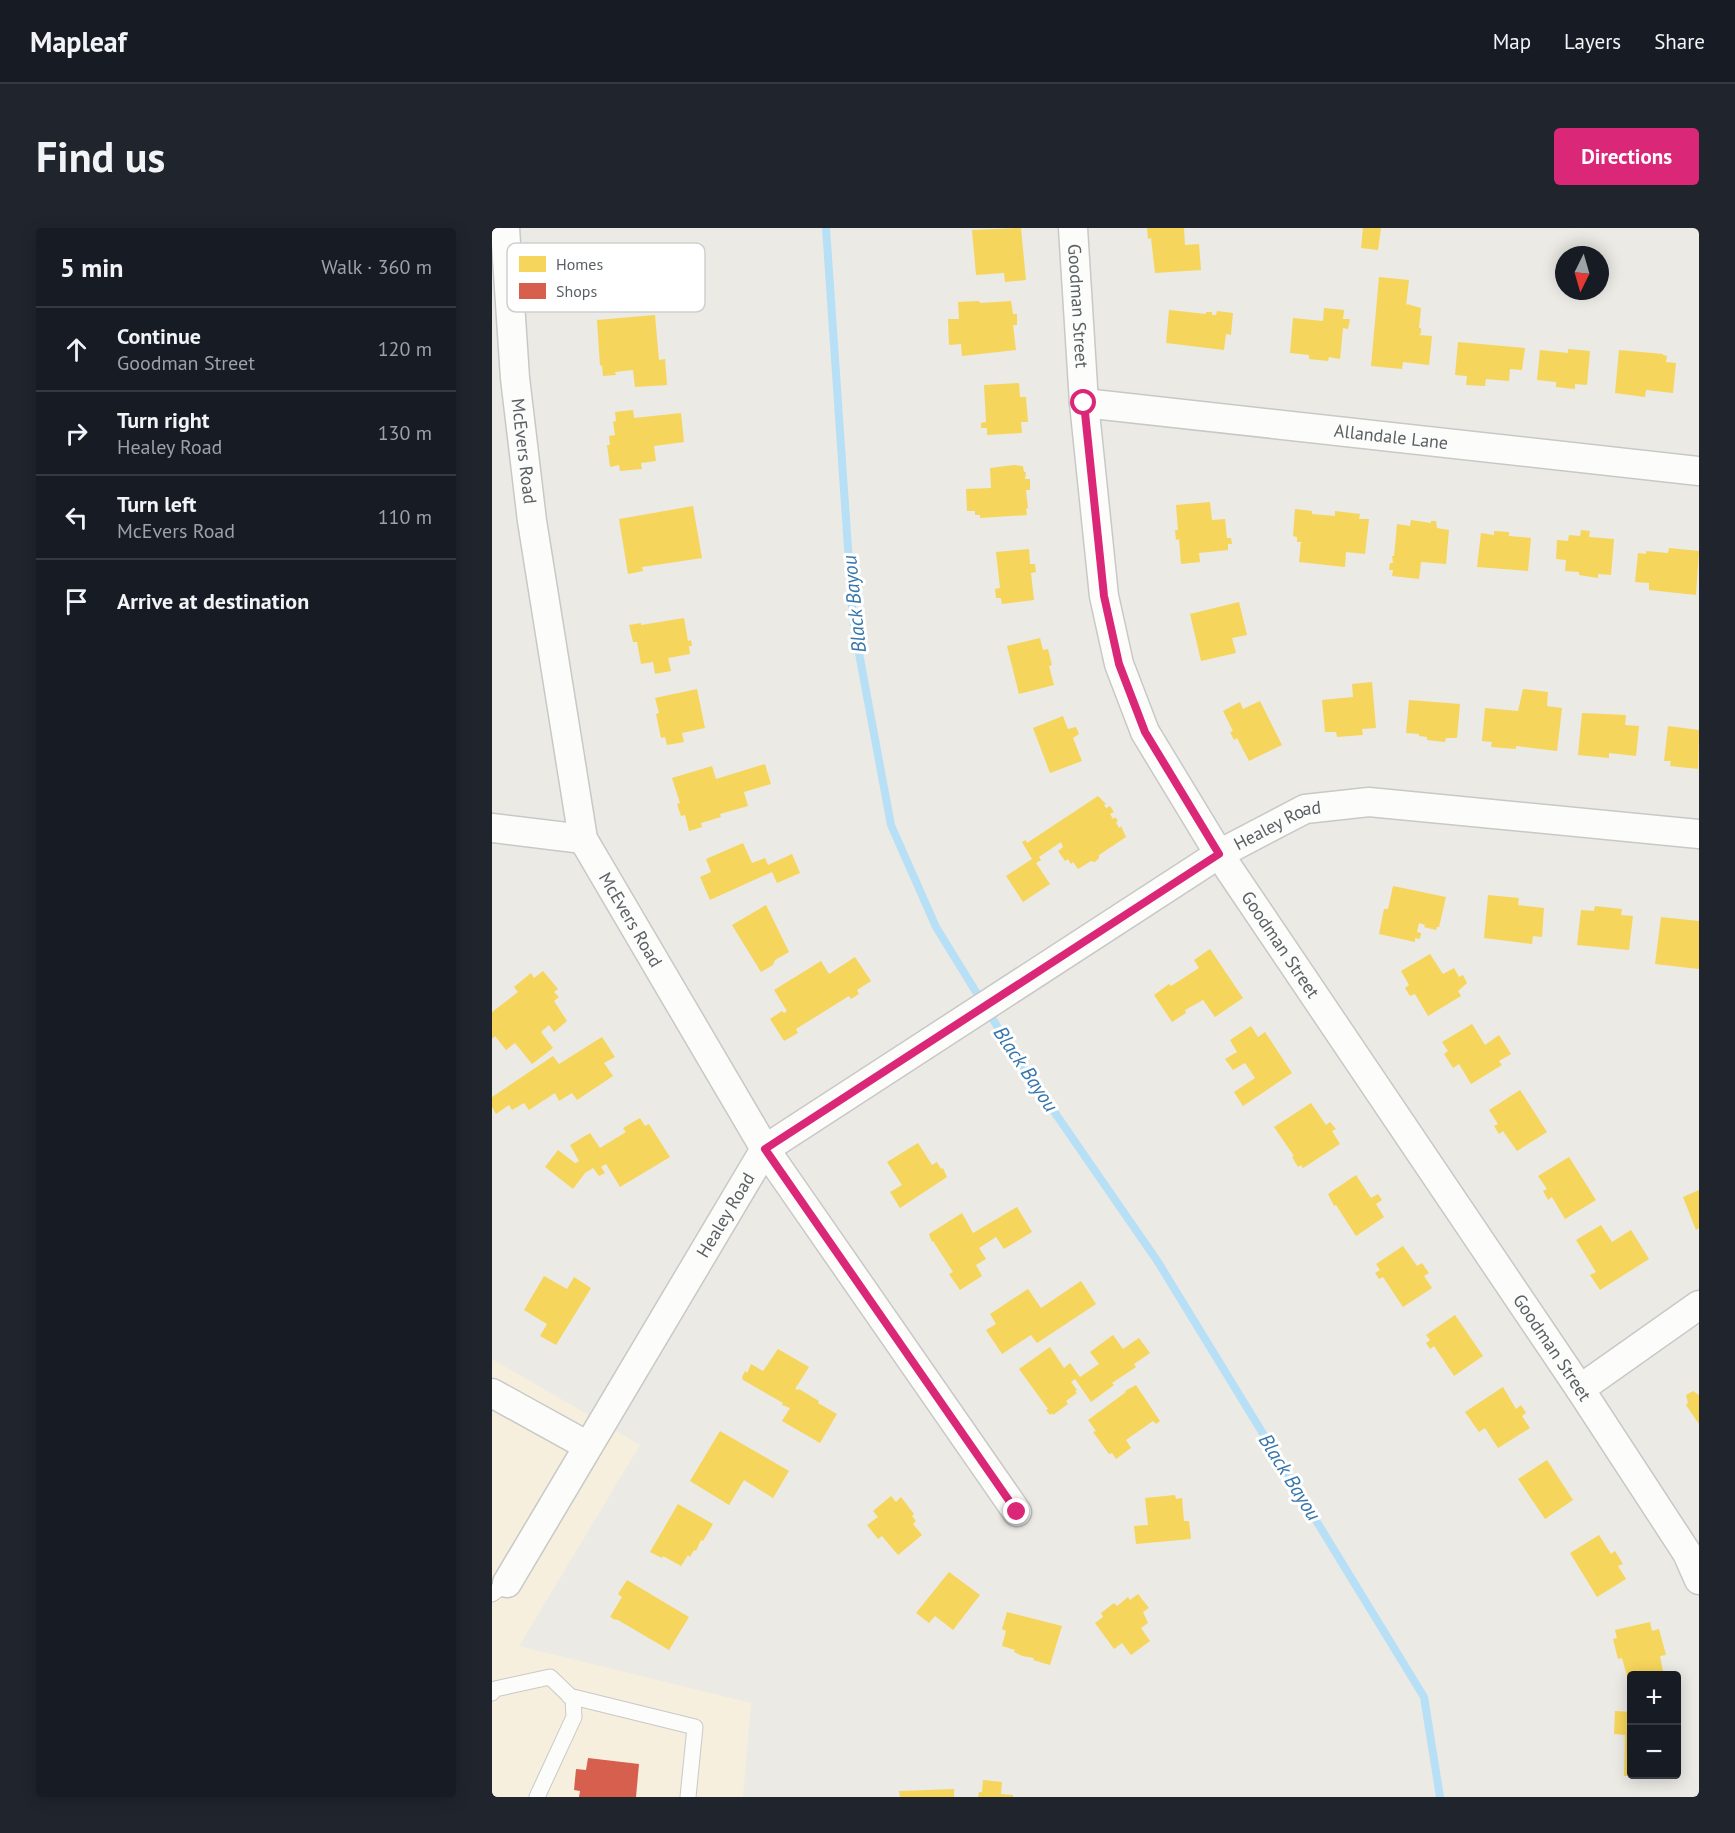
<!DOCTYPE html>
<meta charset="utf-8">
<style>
body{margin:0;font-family:"PT Sans",sans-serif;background:#20242c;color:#f1f3f6}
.controls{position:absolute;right:18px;bottom:18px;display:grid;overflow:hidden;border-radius:6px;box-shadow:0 3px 15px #0003}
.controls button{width:54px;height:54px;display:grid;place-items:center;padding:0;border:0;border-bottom:2px solid #363941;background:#171b24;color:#f1f3f6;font:30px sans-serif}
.compass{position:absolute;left:1063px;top:18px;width:54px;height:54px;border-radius:50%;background:#171b24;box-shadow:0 3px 15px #0003;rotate:185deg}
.stop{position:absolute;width:18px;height:18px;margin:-14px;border:4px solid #db2777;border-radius:50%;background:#fff}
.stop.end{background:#db2777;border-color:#fff;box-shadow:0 2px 6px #0008}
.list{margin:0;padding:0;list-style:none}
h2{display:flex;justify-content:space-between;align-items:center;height:78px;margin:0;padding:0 24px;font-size:26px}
h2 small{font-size:20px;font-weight:400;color:#9ea1a6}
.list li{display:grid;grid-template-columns:39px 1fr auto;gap:18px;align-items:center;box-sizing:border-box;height:84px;padding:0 24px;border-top:2px solid #363941}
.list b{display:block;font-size:22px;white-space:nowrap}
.list p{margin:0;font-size:20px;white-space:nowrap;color:#9ea1a6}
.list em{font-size:20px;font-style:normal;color:#9ea1a6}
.icon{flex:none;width:33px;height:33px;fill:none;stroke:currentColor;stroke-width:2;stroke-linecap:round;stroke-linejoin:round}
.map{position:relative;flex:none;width:1207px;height:1569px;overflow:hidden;border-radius:6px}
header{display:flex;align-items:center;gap:36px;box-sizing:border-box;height:84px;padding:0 30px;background:#171b24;border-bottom:2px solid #363941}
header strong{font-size:28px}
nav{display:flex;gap:33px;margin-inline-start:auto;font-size:21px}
.intro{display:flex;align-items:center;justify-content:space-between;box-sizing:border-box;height:144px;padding:0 36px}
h1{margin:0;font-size:42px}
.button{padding:15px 27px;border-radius:6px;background:#db2777;color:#fff;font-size:21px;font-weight:700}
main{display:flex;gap:36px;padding:0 36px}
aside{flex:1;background:#171b24;border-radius:6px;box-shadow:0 3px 15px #0003}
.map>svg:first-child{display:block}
.commercial{fill:#f6efdd}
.homes{fill:#f6d55c}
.shops{fill:#d6604d}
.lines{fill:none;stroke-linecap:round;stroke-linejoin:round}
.stream{stroke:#b7e0f7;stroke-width:8}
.lane-casing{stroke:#c8c8c7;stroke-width:17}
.street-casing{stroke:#c8c8c7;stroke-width:31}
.lane{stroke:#fcfcfb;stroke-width:15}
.street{stroke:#fcfcfb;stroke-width:28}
.route{stroke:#db2777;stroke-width:8}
.labels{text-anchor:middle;stroke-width:6;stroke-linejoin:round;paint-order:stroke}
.street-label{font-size:18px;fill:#5a5f63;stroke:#fff}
.water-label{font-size:20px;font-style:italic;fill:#3776ac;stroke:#fff}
.key{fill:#fff;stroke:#cecfd0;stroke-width:1.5}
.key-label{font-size:16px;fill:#5a5f63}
</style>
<header>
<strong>Mapleaf</strong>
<nav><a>Map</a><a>Layers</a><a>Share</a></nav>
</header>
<div class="intro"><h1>Find us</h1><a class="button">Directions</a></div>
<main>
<aside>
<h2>5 min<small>Walk · 360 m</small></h2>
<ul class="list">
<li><svg class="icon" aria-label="ahead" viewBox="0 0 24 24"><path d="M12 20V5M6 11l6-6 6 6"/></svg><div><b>Continue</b><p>Goodman Street</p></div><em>120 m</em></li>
<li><svg class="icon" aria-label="right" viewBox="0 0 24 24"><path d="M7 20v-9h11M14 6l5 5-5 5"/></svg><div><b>Turn right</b><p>Healey Road</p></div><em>130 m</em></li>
<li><svg class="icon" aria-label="left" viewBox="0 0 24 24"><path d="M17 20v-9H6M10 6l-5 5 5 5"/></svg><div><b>Turn left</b><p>McEvers Road</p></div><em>110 m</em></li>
<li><svg class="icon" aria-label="arrive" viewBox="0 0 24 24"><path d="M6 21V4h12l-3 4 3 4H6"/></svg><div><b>Arrive at destination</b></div></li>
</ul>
</aside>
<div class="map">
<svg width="1207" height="1569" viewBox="0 0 1207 1569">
<rect width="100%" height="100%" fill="#ebeae5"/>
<path class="commercial" d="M0,1131L148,1217L27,1418L259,1475L251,1569H0Z"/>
<path class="homes" d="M529,0L534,52L513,54L512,45L484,47L480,2Z
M655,0H692L693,17L707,16L709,42L663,45L659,10L656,11Z
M871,0H889L886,22L869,20Z
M887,49L917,52L914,78L915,76L929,80L927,100H929V105L927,107L940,108L937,137L911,134L910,141L879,138Z
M487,73L488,75L519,73L521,86H525V97H521L524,122L470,128L469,116L457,117L456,91H467L466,74Z
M832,80L852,82L851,91H858L856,101L851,100L848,131L837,129L836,133L817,131V127L798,125L801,90L831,93Z
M677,82L714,86V84H720V87H724L725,83L741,85L739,107L734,106L732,122L674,115Z
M163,87L167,132L173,131L175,157L143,159L141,142L123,144L124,147L111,148L110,137L108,138L105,92Z
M966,114L1033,120L1030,142L1018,141L1017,153L994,151L993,158L974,157L975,148L963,147Z
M1076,121L1098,123L1095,157L1083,156V161L1064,159V154L1045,152L1048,122L1076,125Z
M1127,122L1171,126V127L1175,128L1174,134L1184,135L1181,165L1154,162L1153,169L1123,165Z
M527,155L528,169H534L536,194H529L530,205L495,207V200H489V195L494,194L492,157Z
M141,182L142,190L189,185L192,214L162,218L164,233L149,235L150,241L128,243L127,237L118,239L115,217H118L117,208L123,207L121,194L124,193L123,184Z
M522,237L531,238L532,244H534L533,251H538V262H534L536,280L534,281L535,287L488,290V287H483V283H475L474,261L499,260L498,240Z
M718,274L720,292L733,291L735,310H739L740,316H736V322L707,325L708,334L689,336L687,311L684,312L683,302H686L684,277Z
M201,278L210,330L150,339L151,343L136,346L127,291Z
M803,281L820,283V286L843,288V283L868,286L867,291H877L873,326L854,324L853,339L807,334L809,314H805V309L801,308Z
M919,292L939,295V293H944L945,300L957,302L954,336L929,334L927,351L900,348L901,342H897L898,335H901L900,328H902L905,296L918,298Z
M1089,302L1098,303L1097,309L1122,311L1119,347L1106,346V350L1087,347V344L1073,343L1074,332L1064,331L1065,312L1076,313L1077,307L1088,308Z
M1002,303L1017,304V308L1039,310L1036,343L985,339L989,305L1002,307Z
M1177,320L1207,323L1204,367L1157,362V355L1143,354L1146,325L1154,326V323L1176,325Z
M537,321L538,336H543L544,344L539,345L542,372L510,376L509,370H504L503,361L508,360L504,324Z
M747,374L755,407L740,410L744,425L709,433L698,386Z
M192,390L196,413L199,412L200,418H197L198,426L176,430L179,443L163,446L161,434L149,436L145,414H141L137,397L149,395V397Z
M548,410L551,422L556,421L560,437L557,438L562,457L527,466L515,418Z
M880,454L884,500L870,501L871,507L845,509L844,504H833L830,472L861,469L860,456Z
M205,461L213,500L190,505L192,514L175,517L173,509L169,510L164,486L167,485L163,470Z
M1031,461L1056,464L1055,478L1070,480L1065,523L1024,518V521L999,519L1000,514L990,513L993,480L1026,483Z
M917,472L968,476L965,510H954L953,514L935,512V509L927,508V506L914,505Z
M768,473L790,517L757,533L745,510L742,512L738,504L741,503L731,483L748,474L751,481Z
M1090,485L1134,487L1133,497L1147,498L1144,528L1117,525V530L1086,527Z
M571,488L576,501L584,499L587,506L581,510L590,533L558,545L541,500Z
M1176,498L1207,502L1206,541L1178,538L1179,533H1172Z
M273,536L279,556L252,564L256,578L228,586L229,589L209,595L210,599L197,603L193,587L189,588L185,576L188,575L180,550L220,538L224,551Z
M606,568L614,576L612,577L614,580L618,578L622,584L618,586L621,591L623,589L626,593L624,594L627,600L629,598L634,609L607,627V630L603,634L599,633L586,641L581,634L579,636L576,631L573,633L566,623L571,619L569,614L547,629L549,632L544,635L558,656L531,674L514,648L540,631L530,614L534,612L535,615Z
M251,615L260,635L273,630L276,637L300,626L308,645L285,655L280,644L218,672L208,649L219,644L214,631Z
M901,658L954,669L947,699H945L944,702L932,699L933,697L927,695L925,704L929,705L928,711L923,710V714L887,706L892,681H896Z
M996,667L1027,670L1026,677L1052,680L1050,709L1041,708L1040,716L992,710Z
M274,677L297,724L283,732L281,737L269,744L240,697Z
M1103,678L1130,681L1129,687L1141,688L1137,722L1085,717L1089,682L1102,683Z
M1169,689L1207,693V741L1163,736Z
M718,721L751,770L723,789L711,772L693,782L694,785L680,794L662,767L677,756L679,758L707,740L702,732Z
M938,726L951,746L962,740L967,749L971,747L975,755L966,763L969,768L936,788L923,766L918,768L913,760L917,757L909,743Z
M363,729L379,753L365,762L367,766L359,771L357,768L304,801L306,805L292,813L278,791L290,783L292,785L295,783L282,762L329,733L337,746Z
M51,743L66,761L62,764L67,769L62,773L75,793L62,804L57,797L49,804L61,820L40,836L23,815L14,822L3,808L0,811V784L26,764L22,759L39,745L42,750Z
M980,796L993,817L1007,807L1019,826L1007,833L1010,837L979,856L967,836L961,840L952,826L956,823L950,814Z
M759,798L766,809L773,804L800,845L751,878L742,864L763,850L753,835L741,842L733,831L745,824L738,812Z
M110,809L123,829L112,835L121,848L85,872L80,865L67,873L63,865L37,882L32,875L20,882L17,877L4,886L0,879V869L61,828L67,836Z
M1028,862L1055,904L1025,923L1011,903L1007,906L1002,898L1006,896L997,882Z
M819,875L834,897L838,894L844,901L840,903L848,916L811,940L809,937L806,939L800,929L802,928L782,899Z
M148,890L153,898L157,896L178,929L128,959L114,936L109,939L113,945L107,948L101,940L93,945L81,961L53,939L66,922L83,935L87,933L78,917L98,905L108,920L134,904L131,900Z
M426,915L440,937L445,934L449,941L451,940L455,949L408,980L398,964L410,957L395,934Z
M1077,929L1104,972L1073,991L1060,969L1056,972L1051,963L1055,961L1046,948Z
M864,947L879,970L886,966L890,972L884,976L892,989L864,1008L844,977L842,978L836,966Z
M1207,962V1000L1204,1002L1191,969Z
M525,979L540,1004L512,1021L504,1009L487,1020L494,1031L484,1037L490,1048L468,1062L457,1046L461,1044L441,1013L440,1014L437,1006L470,985L481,1005Z
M1109,997L1120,1014L1139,1002L1157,1031L1108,1062L1098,1047L1104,1044L1084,1012Z
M911,1018L925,1038L930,1035L937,1045L932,1048L940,1060L911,1079L891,1049L887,1051L883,1045L888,1042L884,1036Z
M52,1048L75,1061L82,1049L99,1060L64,1117L48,1108L55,1096L32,1082Z
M589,1053L604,1076L545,1115L539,1107L510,1126L494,1102L504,1096L498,1086L536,1061L549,1080Z
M963,1087L991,1128L962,1148L942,1118L938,1121L934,1115L938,1112L934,1107Z
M621,1107L631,1121L647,1110L658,1125L642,1136L644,1139L620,1155L622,1157L599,1174L583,1151L579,1154L585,1162L583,1163L585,1165L574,1173L576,1176L561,1187L560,1185L558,1187L554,1182L556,1181L527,1141L558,1119L572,1140L578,1135L588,1149L607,1136L598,1124Z
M286,1121L317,1139L303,1161L306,1162L307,1161L327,1173L326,1175L345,1186L328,1215L290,1193L298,1180L290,1177L291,1175L251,1152L250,1149L253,1143L255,1145L259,1136L271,1143Z
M644,1157L668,1193L664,1196L661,1193L634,1212L639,1220L624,1231L620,1225L617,1226L601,1204L604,1203L596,1192L634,1164L633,1163Z
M1011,1159L1024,1181L1029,1177L1034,1185L1030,1188L1038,1200L1006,1220L993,1200L987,1204L973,1184Z
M1201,1163L1207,1167V1196L1194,1177L1196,1175L1194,1167Z
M228,1203L297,1243L281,1270L252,1252L237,1277L198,1253Z
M1055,1232L1081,1272L1053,1291L1026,1251Z
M683,1267L684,1271L690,1270L692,1293H697L699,1311L644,1316L642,1298L656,1297L653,1270Z
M399,1268L404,1274L409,1269L422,1286L420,1288L424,1293L421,1296L430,1307L406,1327L390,1308L386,1311L375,1297L386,1289L381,1283Z
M186,1276L221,1296L211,1313L209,1312L204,1323L202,1322L198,1329L196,1327L189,1338L171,1328L170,1330L158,1324Z
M1107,1307L1119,1326L1123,1323L1131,1336L1126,1338L1134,1351L1105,1369L1078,1325Z
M457,1344L488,1367L461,1402L443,1388L437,1395L424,1385Z
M135,1352L197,1389L177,1422L126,1392L120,1391L121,1390L118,1389L130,1369L126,1366Z
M646,1366L657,1380L651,1384L656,1395L649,1400L658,1413L639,1427L630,1415L622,1421L603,1395L611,1389L609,1385L622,1375L625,1378L636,1369L638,1372Z
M515,1384L570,1398L558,1437L541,1432L542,1430L530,1428L522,1424L523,1422L510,1418L514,1403L510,1401Z
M1158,1394L1160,1403L1167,1401L1174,1427L1168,1428L1172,1448H1140L1139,1462L1130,1430L1126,1431L1121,1411L1125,1410L1123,1402Z
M1123,1483L1140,1484V1548H1132L1133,1507L1122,1506Z
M491,1552L510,1554L509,1566L521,1567V1569H486L487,1564H490Z
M462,1561V1569H408L407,1563Z"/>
<path class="shops" d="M96,1530L147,1536L144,1569H87L88,1563L82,1562L84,1541L94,1542Z"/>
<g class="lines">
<path class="stream" d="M334,0L361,393L399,597L444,699L521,824L666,1034L932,1469L948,1569"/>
<g class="lane-casing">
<path id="lane" d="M0,1366L15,1355
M0,1465L3,1461L58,1449L81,1471L82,1489L45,1569
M77,1468L203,1499L196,1569"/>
</g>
<g class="street-casing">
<g id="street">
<path id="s1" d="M13,0L23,150L40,293L91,611L273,921L525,1284"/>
<path id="s2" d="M581,0L592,175L612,368L627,436L653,504L727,626L1088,1161L1195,1325L1207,1352"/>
<path id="s3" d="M592,175L1207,243"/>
<path d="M0,600L91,611"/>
<path d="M1088,1161L1207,1077"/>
<path d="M0,1165L96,1218"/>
<path id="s4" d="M15,1355L273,921L727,626L813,581L877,574L1207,606"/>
</g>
</g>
<use href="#lane" class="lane"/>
<use href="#street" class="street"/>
</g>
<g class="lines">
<path class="route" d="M525,1284L273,921L727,626L653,504L627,436L612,368L592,175"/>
</g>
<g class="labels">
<g class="street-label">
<text dy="6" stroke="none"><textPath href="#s2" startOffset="78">Goodman Street</textPath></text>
<text dy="6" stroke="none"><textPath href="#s3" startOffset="309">Allandale Lane</textPath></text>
<text dy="6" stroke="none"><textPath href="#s1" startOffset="224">McEvers Road</textPath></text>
<text dy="6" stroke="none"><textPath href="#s4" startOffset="1112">Healey Road</textPath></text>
<text dy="6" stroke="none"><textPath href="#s1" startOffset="710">McEvers Road</textPath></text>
<text dy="6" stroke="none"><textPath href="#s2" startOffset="764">Goodman Street</textPath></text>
<text dy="6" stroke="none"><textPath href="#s4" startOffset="428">Healey Road</textPath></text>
<text dy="6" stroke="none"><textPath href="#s2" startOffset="1250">Goodman Street</textPath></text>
</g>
<g class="water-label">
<text transform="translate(362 376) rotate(-96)" y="7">Black Bayou</text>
<text transform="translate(534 841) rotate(56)" y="7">Black Bayou</text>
<text transform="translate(798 1249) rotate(58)" y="7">Black Bayou</text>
</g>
</g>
<rect x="15" y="15" width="198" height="69" rx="9" class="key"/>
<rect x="27" y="28" width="27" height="16" fill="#f6d55c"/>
<rect x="27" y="55" width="27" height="16" fill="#d6604d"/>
<g class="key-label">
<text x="64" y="42">Homes</text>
<text x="64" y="69">Shops</text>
</g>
</svg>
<div class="controls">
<button>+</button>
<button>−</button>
</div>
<svg class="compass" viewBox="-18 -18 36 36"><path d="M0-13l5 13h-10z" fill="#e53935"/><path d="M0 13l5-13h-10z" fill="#9ea1a6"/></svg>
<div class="stop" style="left:592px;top:175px"></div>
<div class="stop end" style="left:525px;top:1284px"></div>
</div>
</main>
